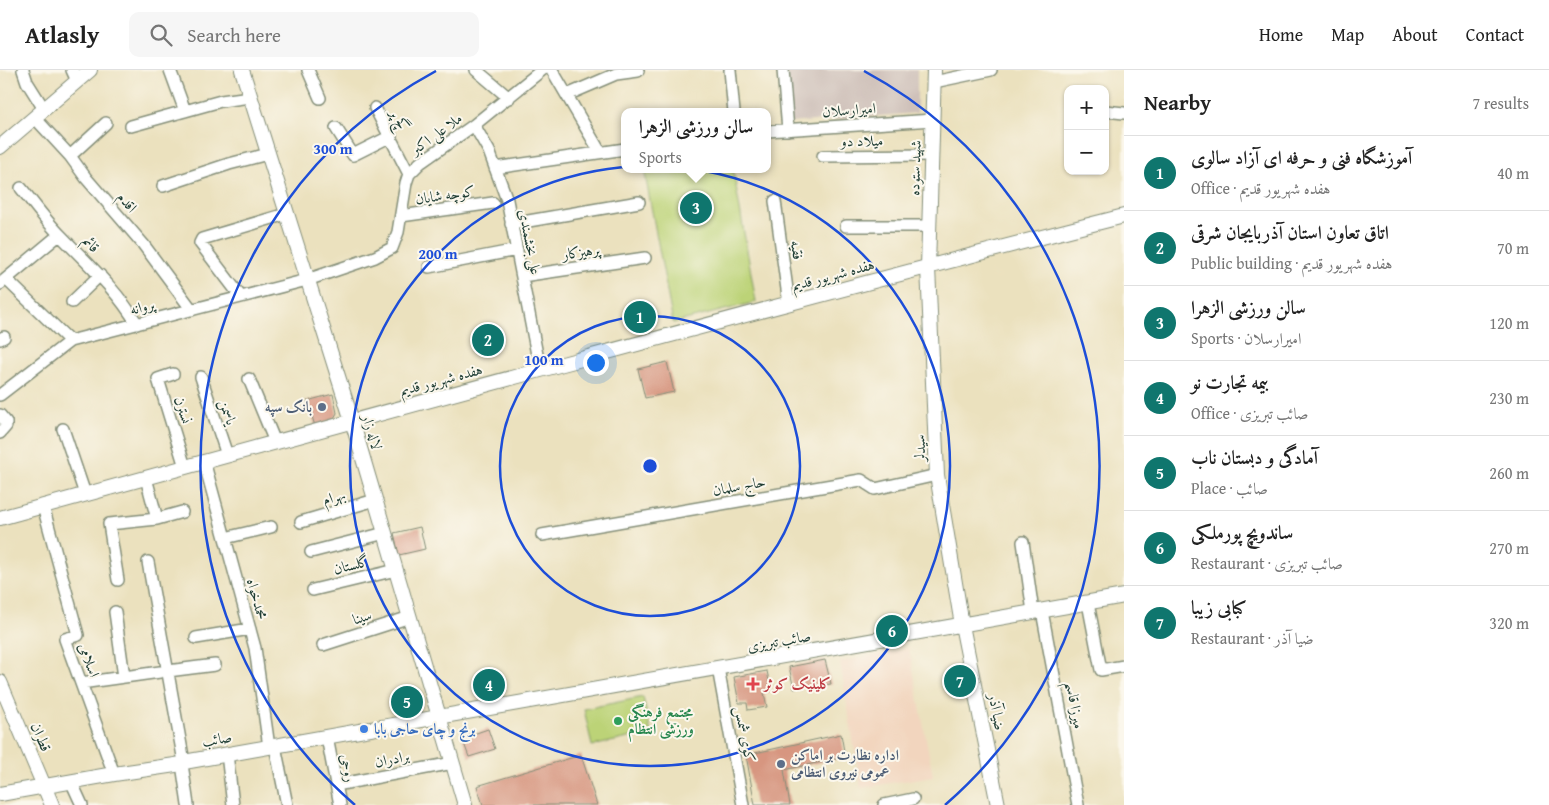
<!DOCTYPE html>
<meta charset="utf-8">
<style>
body{margin:0;font-family:"Gentium Book Plus",Amiri,serif;background:#f6f6f6;color:#222}
.controls{position:absolute;right:15px;top:15px;display:grid;overflow:hidden;border-radius:10px;box-shadow:0 1px 4px #0004}
.controls button{width:45px;height:45px;display:grid;place-items:center;padding:0;border:0;border-bottom:1px solid #e0e0e0;background:#fff;color:#222;font:25px sans-serif}
.you{position:absolute;left:595px;top:292px;width:18px;height:18px;margin:-12px;border:4px solid #fff;border-radius:50%;background:#1a73e8;box-shadow:0 0 0 8px #1a73e833}
.badge{display:grid;place-items:center;width:32px;height:32px;border-radius:50%;background:#0f766e;color:#fff;font-size:16px;font-weight:700}
.pin{position:absolute;translate:-50% -50%;border:2px solid #fff;box-shadow:0 1px 5px #0006}
.popup{position:absolute;left:621px;top:38px;width:150px;height:65px;box-sizing:border-box;display:grid;place-content:center;border-radius:10px;background:#fff;filter:drop-shadow(0 1px 4px #0005);font-size:16px;white-space:nowrap;color:#767676}
.popup b{font-size:19px;color:#222}
.popup::after{content:'';position:absolute;left:50%;top:100%;margin-left:-10px;border:10px solid transparent;border-top-color:#fff}
.list{margin:0;padding:0;list-style:none}
h2{display:flex;justify-content:space-between;align-items:center;height:65px;margin:0;padding:0 20px;font-size:21px}
h2 small{font-size:16px;font-weight:400;color:#767676}
.list li{display:grid;grid-template-columns:32px 1fr auto;gap:15px;align-items:center;box-sizing:border-box;height:75px;padding:0 20px;border-top:1px solid #e0e0e0}
.list b{display:block;font-size:19px;white-space:nowrap}
.list p{margin:0;font-size:16px;white-space:nowrap;color:#767676}
.list em{font-size:16px;font-style:normal;color:#767676}
.icon{flex:none;width:28px;height:28px;fill:none;stroke:currentColor;stroke-width:2;stroke-linecap:round;stroke-linejoin:round}
.map{position:relative;flex:none;width:1124px;height:735px;overflow:hidden}
header{display:flex;align-items:center;gap:30px;box-sizing:border-box;height:70px;padding:0 25px;background:#fff;border-bottom:1px solid #e0e0e0}
header strong{font-size:24px}
nav{display:flex;gap:28px;margin-inline-start:auto;font-size:18px}
.search{width:350px;height:45px;background:#f6f6f6;display:flex;align-items:center;gap:12px;box-sizing:border-box;padding:0 18px;border-radius:10px;color:#767676;font-size:19px}
main{display:flex}
aside{flex:1;background:#fff}
.map>svg:first-child{display:block}
.built{fill:#f2d5be}
.industrial{fill:#cfc1ba}
.green{fill:#bcd377;stroke:#6e8856}
.building{fill:#d79680}
.lines{fill:none;stroke-linecap:round;stroke-linejoin:round}
.minor-casing{stroke:#858f79;stroke-width:14}
.major-casing{stroke:#858f79;stroke-width:16}
.minor{stroke:#fff;stroke-width:11}
.major{stroke:#fff;stroke-width:14}
.ring{fill:none;stroke:#1d4ed8;stroke-width:2.5}
.service-dot{fill:#5c6f8a;stroke:#fbf7ec;stroke-width:2}
.health-dot{fill:#e0444e;stroke:#fbf7ec;stroke-width:2}
.leisure-dot{fill:#2e9e5b;stroke:#fbf7ec;stroke-width:2}
.shop-dot{fill:#3f7fe0;stroke:#fbf7ec;stroke-width:2}
.labels{text-anchor:middle;stroke-width:4;stroke-linejoin:round;paint-order:stroke}
.street-label{font-size:15px;fill:#1f3d34;stroke:#fbf7ec}
.service-label{font-size:15px;font-weight:bold;fill:#4e5e75;stroke:#fbf7ec;text-anchor:end}
.health-label{font-size:15px;font-weight:bold;fill:#be3a42;stroke:#fbf7ec;text-anchor:start}
.leisure-label{font-size:15px;font-weight:bold;fill:#27864d;stroke:#fbf7ec;text-anchor:start}
.shop-label{font-size:15px;font-weight:bold;fill:#366cbe;stroke:#fbf7ec;text-anchor:start}
.centre{fill:#1d4ed8;stroke:#fbf7ec;stroke-width:2.5}
.ring-label{font-size:15px;text-anchor:middle;font-weight:bold;fill:#1d4ed8;stroke:#fbf7ec;stroke-width:4;stroke-linejoin:round;paint-order:stroke}
</style>
<header>
<strong>Atlasly</strong>
<div class="search"><svg class="icon" aria-label="search" viewBox="0 0 24 24"><circle cx="10" cy="10" r="6"/><path d="M15 15l6 6"/></svg>Search here</div>
<nav><a>Home</a><a>Map</a><a>About</a><a>Contact</a></nav>
</header>
<main>
<div class="map">
<svg width="1124" height="735" viewBox="0 0 1124 735">
<rect width="100%" height="100%" fill="#fbf7ec"/>
<filter id="ink" filterUnits="userSpaceOnUse"><feTurbulence type="fractalNoise" baseFrequency=".02" numOctaves="2"/><feDisplacementMap in="SourceGraphic" scale="10" xChannelSelector="R" yChannelSelector="G"/><feConvolveMatrix kernelMatrix="1 2 1 2 8 2 1 2 1" color-interpolation-filters="sRGB"/></filter>
<filter id="wash" filterUnits="userSpaceOnUse"><feTurbulence type="fractalNoise" baseFrequency=".0096" numOctaves="4" result="noise"/><feDisplacementMap in="SourceGraphic" scale="20" xChannelSelector="R" yChannelSelector="G"/><feGaussianBlur stdDeviation="1.12" result="paint"/><feColorMatrix in="noise" values="0 0 0 0 0 0 0 0 0 0 0 0 0 0 0 0 0 1.4 0 .05"/><feComposite in="paint" operator="in"/></filter>
<g filter="url(#wash)">
<rect width="100%" height="100%" fill="#ebe1be"/>
<path class="built" d="M909,578L933,706L861,718L840,592Z"/>
<path class="industrial" d="M786,0H917V43L790,53Z"/>
<path class="green" d="M644,99H733L756,232L673,253Z
M643,627L651,663L592,676L584,639Z"/>
<g id="blocks">
<path class="building" d="M667,292L674,322L645,328L638,299Z
M333,324L337,343L334,348L328,352L315,356L307,331Z
M420,457L425,479L399,485L394,463Z
M825,590L831,614L794,619L789,597Z
M767,601L771,621L764,623L767,637L748,640L747,633H739L734,607Z
M415,622L419,636L415,642L401,646L396,628Z
M488,659L495,679L469,687L462,668Z
M841,664L845,687L784,700L790,735H755L746,685Z
M581,685L597,735H483L477,716Z"/>
</g>
</g>
<g filter="url(#ink)">
<use href="#blocks" fill-opacity="0" stroke="#858f79" stroke-width="1"/>
<g class="lines">
<g class="minor-casing">
<path id="minor" d="M23,0L27,12L44,39
M72,0L77,11
M170,0L185,41
M308,0L320,28
M476,0L509,28
M552,0L600,82
M730,0L734,42
M783,0L788,60
M934,12L991,0
M567,25L616,4L638,1
M375,38L409,104
M1105,41L1124,43
M35,48L70,86L86,108L143,174L192,240
M474,55L489,81L507,130L540,300
M131,56L221,31L250,27
M336,58L353,85L391,66
M767,61L933,50
M70,86L106,53
M823,86L931,85
M495,98L625,79
M163,116L229,94L268,84
M21,118C34,134 46,151 61,166C88,194 117,220 137,254
M775,131L789,234
M401,146L493,133
M511,154L639,132
M846,156H929
M429,197L517,180
M522,206L645,188
M7,210L70,271
M0,214L59,165
M241,227L200,173L202,169L286,144
M72,232L100,205
M0,269L4,267
M173,304L158,309L185,397
M201,307L227,385
M249,309L275,372
M0,325L70,271L307,210L375,187L392,178L398,162L406,113L409,104L420,93L474,55L542,0
M0,345L6,352V356L0,363
M63,359L85,424
M204,391L255,578L269,677
M43,436L78,565L65,569L114,704
M157,449L182,442
M301,452L375,430
M542,465L861,410L875,419L937,405
M225,468L271,457
M1023,472L1033,542
M311,482L385,463
M148,492L184,692
M118,510L109,454L157,449L146,408
M313,520L396,500
M1088,533L1101,600L1124,596
M1042,541L1078,735
M115,542L124,607
M196,568L250,559
M323,575L410,547
M718,598L743,735
M168,601L215,595
M81,613L160,602
M327,667L340,735
M275,676L287,735
M227,684L233,735
M182,694L188,735
M71,711L82,735
M336,715L453,693
M884,735L913,729"/>
</g>
<g class="major-casing">
<path id="major" d="M242,0L352,351L465,735
M934,0L928,197L937,405L962,555L998,735
M0,77L90,0
M0,448C374,345 748,242 1124,146
M0,612L52,735
M0,724L114,704L182,694L184,692L1124,526"/>
</g>
<use href="#minor" class="minor"/>
<use href="#major" class="major"/>
</g>
</g>
<g class="ring">
<circle cx="650" cy="396" r="150"/>
<circle cx="650" cy="396" r="300"/>
<path d="M355 735A449 449 0 0 1 436 1M864 1A449 449 0 0 1 945 735"/>
</g>
<g class="service-dot">
<circle cx="322" cy="337" r="5"/>
<circle cx="781" cy="694" r="5"/>
</g>
<path class="health-dot" d="M750.5 606.5h5v5h5v5h-5v5h-5v-5h-5v-5h5z"/>
<circle class="leisure-dot" cx="618" cy="651" r="5"/>
<circle class="shop-dot" cx="364" cy="659" r="5"/>
<g class="labels">
<g class="street-label">
<text transform="translate(849 40) rotate(-4)" y="5">امیرارسلان</text>
<text transform="translate(399 50) rotate(61)" y="5">گچ پر</text>
<text transform="translate(436 64) rotate(-36)" y="5">ملا علی اکبر</text>
<text transform="translate(862 71) rotate(-1)" y="5">میلاد دو</text>
<text transform="translate(915 98) rotate(-88)" y="5">شهید ستوده</text>
<text transform="translate(445 125) rotate(-8)" y="5">کوچه شایان</text>
<text transform="translate(127 132) rotate(49)" y="5">اقدم</text>
<text transform="translate(530 172) rotate(79)" y="5">علی بخشمندی</text>
<text transform="translate(91 174) rotate(45)" y="5">قائم</text>
<text transform="translate(797 180) rotate(82)" y="5">فقیه</text>
<text transform="translate(581 182) rotate(-8)" y="5">پرهیزکار</text>
<text transform="translate(833 205) rotate(-15)" y="5">هفده شهریور قدیم</text>
<text transform="translate(142 237) rotate(-14)" y="5">پروانه</text>
<text transform="translate(441 310) rotate(-15)" y="5">هفده شهریور قدیم</text>
<text transform="translate(183 340) rotate(72)" y="5">نسترن</text>
<text transform="translate(228 342) rotate(72)" y="5">یاسمن</text>
<text transform="translate(372 362) rotate(73)" y="5">لاله زار</text>
<text transform="translate(920 378) rotate(-92)" y="5">سیدلر</text>
<text transform="translate(739 416) rotate(-10)" y="5">حاج سلمان</text>
<text transform="translate(334 427) rotate(-16)" y="5">بهرام</text>
<text transform="translate(351 495) rotate(-14)" y="5">گلستان</text>
<text transform="translate(257 529) rotate(75)" y="5">محمدخواه</text>
<text transform="translate(362 547) rotate(-18)" y="5">سینا</text>
<text transform="translate(779 571) rotate(-10)" y="5">صائب تبریزی</text>
<text transform="translate(89 590) rotate(70)" y="5">اسلامی</text>
<text transform="translate(1075 635) rotate(80)" y="5">میرزا قاسم</text>
<text transform="translate(997 642) rotate(79)" y="5">ضیا آذر</text>
<text transform="translate(745 664) rotate(79)" y="5">کوی شمس</text>
<text transform="translate(41 667) rotate(67)" y="5">قطران</text>
<text transform="translate(217 669) rotate(-10)" y="5">صائب</text>
<text transform="translate(392 689) rotate(-11)" y="5">برادران</text>
<text transform="translate(348 698) rotate(79)" y="5">روحی</text>
</g>
<g class="service-label">
<text x="312" y="342">بانک سپه</text>
<text x="791" y="690" text-anchor="start">اداره نظارت بر اماکن<tspan x="791" dy="17">عمومی نیروی انتظامی</tspan></text>
</g>
<g class="health-label">
<text x="764" y="619">کلینیک کوثر</text>
</g>
<g class="leisure-label">
<text x="628" y="647">مجتمع فرهنگی<tspan x="628" dy="17">ورزشی انتظام</tspan></text>
</g>
<g class="shop-label">
<text x="374" y="664">برنج و چای حاجی بابا</text>
</g>
</g>
<circle cx="650" cy="396" r="8" class="centre"/>
<g class="ring-label">
<text x="333" y="84">300 m</text>
<text x="438" y="189">200 m</text>
<text x="544" y="295">100 m</text>
</g>
</svg>
<div class="controls">
<button>+</button>
<button>−</button>
</div>
<div class="you"></div>
<div class="pin badge" style="left:640px;top:247px">1</div>
<div class="pin badge" style="left:488px;top:270px">2</div>
<div class="pin badge" style="left:696px;top:138px">3</div>
<div class="popup"><b>سالن ورزشی الزهرا</b>Sports</div>
<div class="pin badge" style="left:489px;top:615px">4</div>
<div class="pin badge" style="left:407px;top:632px">5</div>
<div class="pin badge" style="left:892px;top:561px">6</div>
<div class="pin badge" style="left:960px;top:611px">7</div>
</div>
<aside>
<h2>Nearby<small>7 results</small></h2>
<ul class="list">
<li><span class="badge">1</span><div><b>آموزشگاه فنی و حرفه ای آزاد سالوی</b><p>Office · هفده شهریور قدیم</p></div><em>40 m</em></li>
<li><span class="badge">2</span><div><b>اتاق تعاون استان آذربایجان شرقی</b><p>Public building · هفده شهریور قدیم</p></div><em>70 m</em></li>
<li><span class="badge">3</span><div><b>سالن ورزشی الزهرا</b><p>Sports · امیرارسلان</p></div><em>120 m</em></li>
<li><span class="badge">4</span><div><b>بیمه تجارت نو</b><p>Office · صائب تبریزی</p></div><em>230 m</em></li>
<li><span class="badge">5</span><div><b>آمادگی و دبستان ناب</b><p>Place · صائب</p></div><em>260 m</em></li>
<li><span class="badge">6</span><div><b>ساندویچ پورملکی</b><p>Restaurant · صائب تبریزی</p></div><em>270 m</em></li>
<li><span class="badge">7</span><div><b>کبابی زیبا</b><p>Restaurant · ضیا آذر</p></div><em>320 m</em></li>
</ul>
</aside>
</main>
